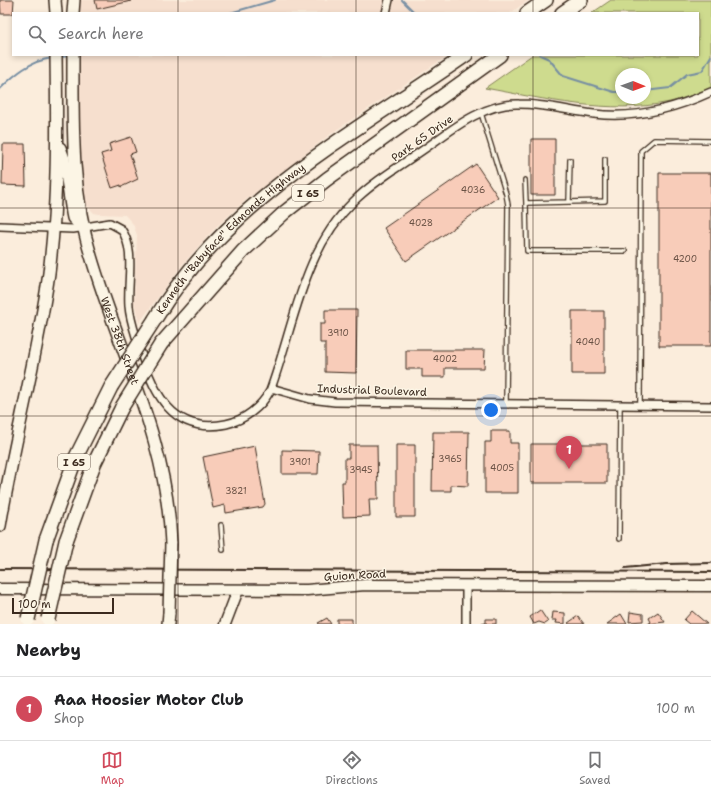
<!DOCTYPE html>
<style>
body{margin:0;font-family:"Shantell Sans",sans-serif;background:#f2f2f2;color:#202124}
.compass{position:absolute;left:615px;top:68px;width:36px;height:36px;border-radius:50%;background:#fff;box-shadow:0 2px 6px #0003;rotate:91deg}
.scale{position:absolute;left:12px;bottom:10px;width:102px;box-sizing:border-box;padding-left:4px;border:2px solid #3b2a1e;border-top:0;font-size:11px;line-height:14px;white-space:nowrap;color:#3b2a1e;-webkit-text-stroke:3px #fcf5e5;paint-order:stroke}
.you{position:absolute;left:491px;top:410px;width:14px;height:14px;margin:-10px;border:3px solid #fff;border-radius:50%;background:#1a73e8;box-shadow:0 0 0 6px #1a73e833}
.badge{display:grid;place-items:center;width:26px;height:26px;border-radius:50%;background:#d1495b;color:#fff;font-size:13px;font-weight:700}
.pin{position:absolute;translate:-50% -33px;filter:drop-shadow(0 1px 2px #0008)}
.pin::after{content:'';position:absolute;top:21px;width:14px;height:12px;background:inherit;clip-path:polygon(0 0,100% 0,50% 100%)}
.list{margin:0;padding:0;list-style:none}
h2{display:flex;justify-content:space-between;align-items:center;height:52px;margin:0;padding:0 16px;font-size:17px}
h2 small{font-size:13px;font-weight:400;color:#757577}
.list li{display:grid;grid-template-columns:26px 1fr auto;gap:12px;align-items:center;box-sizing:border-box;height:64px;padding:0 16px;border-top:1px solid #e0e0e0}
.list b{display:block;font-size:15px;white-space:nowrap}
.list p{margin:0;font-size:13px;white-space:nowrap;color:#757577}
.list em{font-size:13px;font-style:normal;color:#757577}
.icon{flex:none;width:22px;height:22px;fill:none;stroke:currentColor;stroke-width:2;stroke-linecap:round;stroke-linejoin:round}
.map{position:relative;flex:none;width:711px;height:624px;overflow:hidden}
.search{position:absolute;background:#fff;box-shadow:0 2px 6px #0003;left:12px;right:12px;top:12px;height:44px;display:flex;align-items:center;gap:10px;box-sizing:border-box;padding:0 14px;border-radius:0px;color:#757577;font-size:15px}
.sheet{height:116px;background:#fff}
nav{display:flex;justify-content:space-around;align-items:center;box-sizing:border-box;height:56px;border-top:1px solid #e0e0e0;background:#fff;font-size:11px;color:#757577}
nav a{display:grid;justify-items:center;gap:2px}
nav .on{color:#d1495b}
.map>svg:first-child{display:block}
.built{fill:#f6dfce}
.green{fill:#cedb8e;stroke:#848256;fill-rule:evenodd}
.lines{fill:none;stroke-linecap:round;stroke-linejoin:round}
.stream{stroke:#768ea3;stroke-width:2}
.building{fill:#f8ccb9;stroke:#3b2a1e}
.lane-casing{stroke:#3b2a1e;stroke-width:6}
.street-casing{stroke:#3b2a1e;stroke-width:10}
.secondary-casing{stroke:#3b2a1e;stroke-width:13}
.primary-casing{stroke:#3b2a1e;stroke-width:14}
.highway-casing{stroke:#3b2a1e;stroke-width:16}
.lane{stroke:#fcf5e5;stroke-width:3.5}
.street{stroke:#fcf5e5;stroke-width:7}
.secondary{stroke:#fcf5e5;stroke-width:10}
.primary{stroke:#fcf5e5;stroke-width:11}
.highway{stroke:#fcf5e5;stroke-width:13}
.rail{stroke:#3b2a1e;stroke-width:2}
.primary-bridge-casing{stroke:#3b2a1e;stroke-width:14;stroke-linecap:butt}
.highway-bridge-casing{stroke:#3b2a1e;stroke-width:16;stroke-linecap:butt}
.primary-bridge{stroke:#fcf5e5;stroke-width:11}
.highway-bridge{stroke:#fcf5e5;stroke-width:13}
.grid{fill:none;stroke:#3b2a1e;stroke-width:1;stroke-opacity:0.55}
.labels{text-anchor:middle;stroke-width:3;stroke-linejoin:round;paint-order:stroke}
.number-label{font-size:9px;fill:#6a5245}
.shield{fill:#fcf5e5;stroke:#75675a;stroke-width:1}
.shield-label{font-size:10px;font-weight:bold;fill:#3b2a1e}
.street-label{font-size:11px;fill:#3b2a1e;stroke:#fcf5e5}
</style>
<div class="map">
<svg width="711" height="624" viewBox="0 0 711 624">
<rect width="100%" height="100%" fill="#fbeddc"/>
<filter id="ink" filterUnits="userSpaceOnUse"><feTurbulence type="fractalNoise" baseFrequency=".025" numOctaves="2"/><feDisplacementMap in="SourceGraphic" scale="8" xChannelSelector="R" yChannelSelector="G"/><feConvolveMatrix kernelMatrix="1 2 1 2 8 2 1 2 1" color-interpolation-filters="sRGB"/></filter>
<g filter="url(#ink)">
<path class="built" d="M80,0H529L510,13H80Z
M80,55H449L332,133L246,200L215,228L183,264L139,323L134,302L137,235L133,224L125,215L99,214L94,213L86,205L82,172L79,123Z"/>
<path class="green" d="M611,0H711V88C698,92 684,99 670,102C609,115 545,99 485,88L532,55H698V13H592ZM621,74H645V98H621Z"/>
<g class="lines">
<path class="stream" d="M402,0L415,13H419
M230,13L275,0
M540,55L549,59L563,76L614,92H621
M60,57L70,56
M0,89C15,74 30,61 52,58
M645,91L670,88L687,74L702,71L711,56"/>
</g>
<path class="building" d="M0,0H14L13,14H1Z
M95,0H130L131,1L97,9Z
M131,137L136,152L130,154L138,179L121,187V185L112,188L101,154L111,151L109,144Z
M531,139H555V195H531Z
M3,144H25L26,186L2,185Z
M476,164L498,197L406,261L384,228Z
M659,173H711V346H659Z
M325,310H357L356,373L325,372V343H320V324H325Z
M572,311H604V374H572Z
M406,350H485L484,368H445V377H422V369H406Z
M491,431H510V443H518V493H485V442H491Z
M433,432H469L468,486L451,485V491H432Z
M531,444H607V483H531Z
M349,445H377L378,499H369L370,516L343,517L342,482H345V458H349Z
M396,445H415V517H396Z
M255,446L265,504L263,507L226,513L225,505L213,508L203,457Z
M282,450L319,451L318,474H282Z
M540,610L548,622L545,624L539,622L534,624L530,617Z
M692,611L707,624H689L684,620Z
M553,612L565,613V624L556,623L557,620H552Z
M630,612L643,614V621L629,622Z
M658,612L665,622L648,624L651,622L649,618Z
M621,614L627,624H607Z
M578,616L584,624H569L568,623Z
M327,618L331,624H319L318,623Z
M337,619H352V624H337Z
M486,619H496V624H481L486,623Z"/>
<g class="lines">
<g class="lane-casing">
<path id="lane" d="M481,113L506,194L508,205L506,403
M525,180L526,203L569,202L570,160
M569,202L605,201V159
M526,203L527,251H625
M640,405L641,151L654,140L711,141
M221,525L223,550
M619,539L620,406"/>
</g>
<g class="street-casing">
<path id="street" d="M386,13L389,0
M0,226L73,229L110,223L121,229C136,250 127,281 129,306C130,321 136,335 140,350C153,392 172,435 226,424C245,420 261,407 270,391C294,327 302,252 353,202C375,180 405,163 430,145C456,126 486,103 519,104C544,104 570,111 594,114C635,119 674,109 711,92
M271,388L310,399L335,402L711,406
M466,585V624"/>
</g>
<g class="secondary-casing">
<path id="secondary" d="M0,589L307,590L365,585L711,586
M225,624L238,590"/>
</g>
<g class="primary-casing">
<g id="primary">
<path d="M55,0L56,13"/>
<path d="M73,13L74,0"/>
<path id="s1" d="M73,55C73,123 71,191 91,256C120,355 167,437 171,543"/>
<path d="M60,148L64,159L72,213L73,218L83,228"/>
<path d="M0,526C14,441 37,358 49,273C58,200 57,128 56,55"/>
<path d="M168,624L169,613"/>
</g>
</g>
<g class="highway-casing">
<g id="highway">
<path d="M527,13L546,0"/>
<path d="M562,13L581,0"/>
<path id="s2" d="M155,319C228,199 354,133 466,55"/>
<path d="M161,344L243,251L285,212L327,179L500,55"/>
<path d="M46,540L76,457L111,387"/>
<path d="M66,541L94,464L122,407"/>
</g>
</g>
<use href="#lane" class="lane"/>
<use href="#street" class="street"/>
<use href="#secondary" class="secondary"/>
<use href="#primary" class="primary"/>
<use href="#highway" class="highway"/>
<path class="rail" d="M625,568L667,564L711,563
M0,569L711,572"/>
<g class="primary-bridge-casing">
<path id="primary-bridge" d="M169,613L171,543"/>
</g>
<g class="highway-bridge-casing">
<path id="highway-bridge" d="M111,387L155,319
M122,407L161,344
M28,619L46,540
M48,619L66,541"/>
</g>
<use href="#primary-bridge" class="primary-bridge"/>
<use href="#highway-bridge" class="highway-bridge"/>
</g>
</g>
<path class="grid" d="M178,0V13M356,0V13M533,0V13M178,55V624M356,55V624M533,55V624M0,208H711M0,416H711"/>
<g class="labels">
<g class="number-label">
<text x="473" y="193">4036</text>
<text x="421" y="226">4028</text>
<text x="685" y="262">4200</text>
<text x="338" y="336">3910</text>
<text x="588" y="345">4040</text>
<text x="445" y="362">4002</text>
<text x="450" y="462">3965</text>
<text x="300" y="465">3901</text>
<text x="502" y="471">4005</text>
<text x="361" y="473">3945</text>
<text x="236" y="494">3821</text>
</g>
<g class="shield">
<rect x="292" y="185" width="32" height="16" rx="3"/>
<rect x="58" y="454" width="32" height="16" rx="3"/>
</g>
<g class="shield-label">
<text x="308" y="197">I 65</text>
<text x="74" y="466">I 65</text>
</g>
<g class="street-label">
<text transform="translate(422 138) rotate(-35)" y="4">Park 65 Drive</text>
<text dy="4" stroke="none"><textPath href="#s2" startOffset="111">Kenneth "Babyface" Edmonds Highway</textPath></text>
<text dy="4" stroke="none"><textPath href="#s1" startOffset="292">West 38th Street</textPath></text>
<text transform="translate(372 390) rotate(2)" y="4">Industrial Boulevard</text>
<text transform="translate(355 575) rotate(-3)" y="4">Guion Road</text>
</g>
</g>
</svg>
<svg class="compass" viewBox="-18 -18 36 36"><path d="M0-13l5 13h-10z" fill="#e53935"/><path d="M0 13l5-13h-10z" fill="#757577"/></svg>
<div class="scale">100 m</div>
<div class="you"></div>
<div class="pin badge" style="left:569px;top:469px">1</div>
<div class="search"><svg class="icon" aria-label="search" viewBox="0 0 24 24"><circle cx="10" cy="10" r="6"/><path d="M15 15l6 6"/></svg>Search here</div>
</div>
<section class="sheet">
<h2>Nearby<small></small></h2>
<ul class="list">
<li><span class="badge">1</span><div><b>Aaa Hoosier Motor Club</b><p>Shop</p></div><em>100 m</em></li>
</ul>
</section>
<nav>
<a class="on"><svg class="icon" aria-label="map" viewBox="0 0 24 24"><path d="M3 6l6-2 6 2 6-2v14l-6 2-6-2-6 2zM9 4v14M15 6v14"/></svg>Map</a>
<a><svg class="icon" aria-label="directions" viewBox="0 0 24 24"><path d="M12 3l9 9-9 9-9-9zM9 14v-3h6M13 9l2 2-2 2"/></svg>Directions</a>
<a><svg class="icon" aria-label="saved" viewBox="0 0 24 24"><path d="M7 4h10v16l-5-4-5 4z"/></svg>Saved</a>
</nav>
